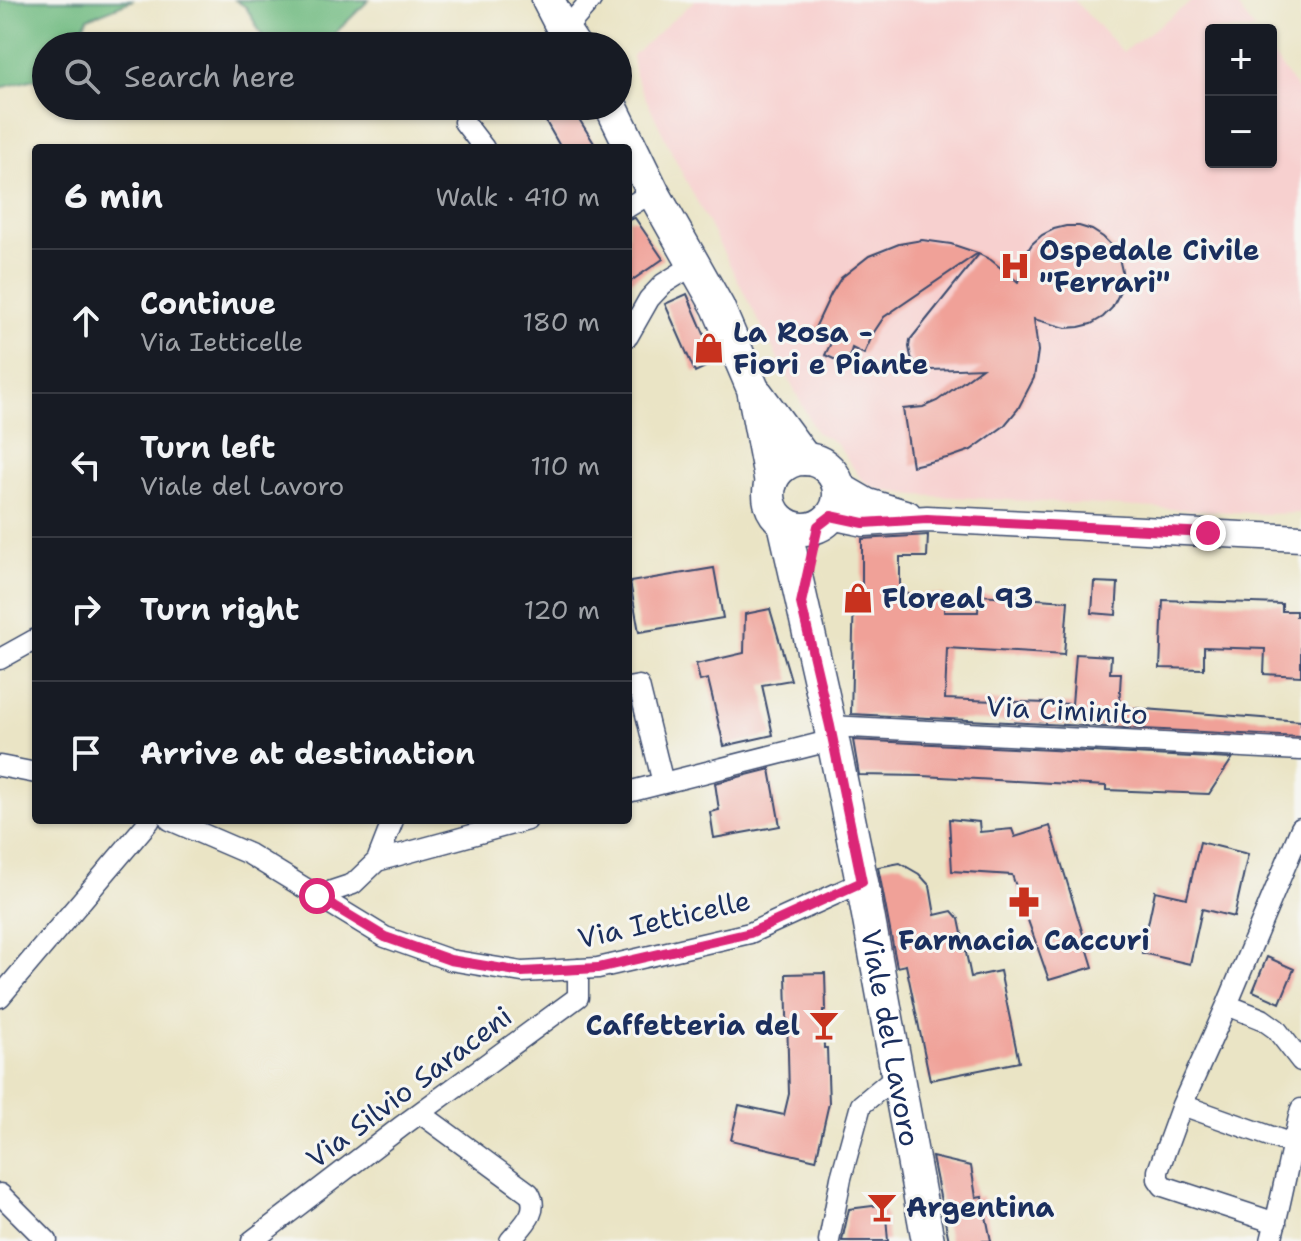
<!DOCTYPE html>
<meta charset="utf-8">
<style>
body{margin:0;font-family:"Shantell Sans",sans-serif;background:#20242c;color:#f1f3f6}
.controls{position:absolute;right:24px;top:24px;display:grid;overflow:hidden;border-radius:8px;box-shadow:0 2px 6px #0004}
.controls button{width:72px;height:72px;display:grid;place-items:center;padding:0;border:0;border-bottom:2px solid #363941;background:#171b24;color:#f1f3f6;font:40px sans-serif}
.stop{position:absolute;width:24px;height:24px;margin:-18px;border:6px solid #db2777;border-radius:50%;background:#fff}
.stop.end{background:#db2777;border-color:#fff;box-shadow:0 2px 8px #0008}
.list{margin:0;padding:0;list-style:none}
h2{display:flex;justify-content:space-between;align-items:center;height:104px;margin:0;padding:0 32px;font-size:34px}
h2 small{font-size:26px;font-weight:400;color:#9ea1a6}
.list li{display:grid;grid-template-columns:52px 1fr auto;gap:24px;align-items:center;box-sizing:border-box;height:144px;padding:0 32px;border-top:2px solid #363941}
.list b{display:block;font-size:30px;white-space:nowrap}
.list p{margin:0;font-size:26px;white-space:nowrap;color:#9ea1a6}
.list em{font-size:26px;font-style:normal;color:#9ea1a6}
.icon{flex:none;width:44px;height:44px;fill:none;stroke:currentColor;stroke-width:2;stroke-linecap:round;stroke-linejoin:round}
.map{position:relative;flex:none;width:1301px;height:1241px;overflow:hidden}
.search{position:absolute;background:#171b24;box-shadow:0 2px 6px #0004;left:32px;top:32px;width:600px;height:88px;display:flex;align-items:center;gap:20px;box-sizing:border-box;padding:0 28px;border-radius:44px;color:#9ea1a6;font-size:30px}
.panel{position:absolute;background:#171b24;box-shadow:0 2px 6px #0004;left:32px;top:144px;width:600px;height:680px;border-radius:8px}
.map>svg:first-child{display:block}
.built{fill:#f7d0cf}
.forest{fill:#72bb82;stroke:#467570;stroke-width:2}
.building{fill:#f0a198}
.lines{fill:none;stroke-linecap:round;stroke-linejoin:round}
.minor-casing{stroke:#3a4a6d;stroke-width:23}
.tertiary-casing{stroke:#3a4a6d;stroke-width:29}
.primary-casing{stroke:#3a4a6d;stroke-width:35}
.minor{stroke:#fff;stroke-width:20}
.tertiary{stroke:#fff;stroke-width:26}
.primary{stroke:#fff;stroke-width:32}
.route{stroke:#db2777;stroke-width:10}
.labels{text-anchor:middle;stroke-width:6;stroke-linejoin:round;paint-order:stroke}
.poi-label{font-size:28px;font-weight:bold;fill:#1b2f5e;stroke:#f6f6f2;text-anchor:start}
.street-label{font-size:28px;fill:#1b2f5e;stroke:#f6f6f2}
</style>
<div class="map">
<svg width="1301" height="1241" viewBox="0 0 1301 1241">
<rect width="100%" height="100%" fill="#f6f6f2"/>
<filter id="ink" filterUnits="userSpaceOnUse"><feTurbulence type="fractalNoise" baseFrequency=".0125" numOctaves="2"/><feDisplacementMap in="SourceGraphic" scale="16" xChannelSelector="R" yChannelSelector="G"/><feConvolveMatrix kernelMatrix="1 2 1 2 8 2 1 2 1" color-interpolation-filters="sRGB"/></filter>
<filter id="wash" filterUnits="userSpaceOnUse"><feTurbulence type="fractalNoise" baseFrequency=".006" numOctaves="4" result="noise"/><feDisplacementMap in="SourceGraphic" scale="32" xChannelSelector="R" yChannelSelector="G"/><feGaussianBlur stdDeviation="1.8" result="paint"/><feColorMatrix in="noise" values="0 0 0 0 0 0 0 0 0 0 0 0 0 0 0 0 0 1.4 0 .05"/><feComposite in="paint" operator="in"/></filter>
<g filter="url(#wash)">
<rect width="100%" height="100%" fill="#eae4c5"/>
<path class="built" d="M695,0H1074L1123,52L1193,0H1233L1255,30H1211V162H1271V53L1301,94V513L1267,514L915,495L877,489L861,479L836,443L816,432L674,157L635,76L632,56Z"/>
<path class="forest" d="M0,0H133L88,18L72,46H46V76L0,88Z
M235,0H369L322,46H268L246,7Z"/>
<g id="blocks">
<path class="building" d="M537,106H571L597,148H561Z
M635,218L663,259L628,283V220Z
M1066,226H1079L1092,230L1103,237L1112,246L1119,258L1122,271V284L1118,296L1112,308L1103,317L1091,324L1079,327L1066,328L1034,319L1038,351L1034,378L1018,409L1004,426L971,450L951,457L912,466L903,409L923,407L937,401L982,368L930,370L923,368L916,365L911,357L909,347L910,340L979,254L991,260L1018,282L1025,255L1032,244L1042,235L1054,229Z
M922,240L951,244L978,253L884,317L874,332L864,354L852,348L847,365L825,355L833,339L814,330L831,294L841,278L869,256L899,244Z
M687,294L716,362L695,372L665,304Z
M928,535L927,557H900V593L944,595V612H978L979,595L1068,601L1064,655L947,648L945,699L1072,704L1076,654L1111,656L1110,673H1121L1119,707L1301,721V737L851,714L854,592H862V539Z
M714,568L723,618L639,632L630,582Z
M1094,582L1118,583L1116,615L1092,613Z
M1163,600L1282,604V611H1296V616H1301V676L1264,674L1265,649L1204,647V669L1160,668Z
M770,609L791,680L762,685L773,735L724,746L708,679L700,681L696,664L744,653L745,614Z
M853,740L1232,759L1209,794L1106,790V786L923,776L859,775Z
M770,769L780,826L714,838L710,812L719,810L715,783Z
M949,819L979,822L980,832L1012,829L1015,837L1050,826L1093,967L1049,980L1012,875L952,871Z
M1200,842L1248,854L1234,917L1202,909L1190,964L1142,953L1155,891L1187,898Z
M900,863L919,874L930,886L935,915L952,911L959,919L971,977L1000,971L1019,1062L930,1080L906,965L897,967L878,867Z
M1267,957L1294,969L1280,1003L1253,991Z
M825,973L826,1010H823L824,1048H827L829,1103L816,1160L731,1140L739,1105L784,1115L789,1094L786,974Z
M932,1157L971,1166L976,1197L982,1196L991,1241H949Z
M880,1205L886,1216L888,1241H842L849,1209Z"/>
</g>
</g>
<g filter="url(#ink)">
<use href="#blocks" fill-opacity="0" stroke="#3a4a6d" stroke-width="2"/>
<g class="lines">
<g class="minor-casing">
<path id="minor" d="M564,31L591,0
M464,122L484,148
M628,207L653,192
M628,336L649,299L663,284L695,264
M0,659L36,639
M628,688L639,686L663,783
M830,726L1301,750
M0,766L36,773
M628,792L833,740
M170,820L249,854L385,937L450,960L522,972L598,968L750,933L862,882
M377,861L527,820
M317,896L353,884L377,861L393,820
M0,997L150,820
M1227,1005L1262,1019L1276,1029L1301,1061
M1182,1105L1292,1144
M420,1113L529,1193C541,1212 521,1227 510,1241
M0,1194L47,1241
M1276,1223L1163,1186L1158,1179V1171L1182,1105L1227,1005L1301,828
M252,1241L402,1126L578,997V969
M829,1241L841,1178L861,1105L897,1075
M1271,1241C1282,1197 1290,1153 1301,1109"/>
</g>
<g class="tertiary-casing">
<path id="tertiary" d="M837,484L868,502L908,514
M831,516L864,523L927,519L1301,538"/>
</g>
<g class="primary-casing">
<g id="primary">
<path d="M548,0L564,31L574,46"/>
<path d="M611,106L653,192L718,307L753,389L771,483"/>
<path d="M757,394L805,459"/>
<circle cx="804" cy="494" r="35"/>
<path id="s1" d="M784,523L830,726L862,882L928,1241"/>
</g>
</g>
<use href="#minor" class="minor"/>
<use href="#tertiary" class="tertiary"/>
<use href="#primary" class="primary"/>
</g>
</g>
<g class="lines" filter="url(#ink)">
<path class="route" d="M317,896L385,937L450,960L522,972L598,968L750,933L862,882L830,726L801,603L818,526L831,516L864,523L927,519L1208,533"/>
</g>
<defs>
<g id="hospital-bare" transform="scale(2.4)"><path d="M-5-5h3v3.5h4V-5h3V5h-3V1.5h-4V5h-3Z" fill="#c8321e" stroke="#f6f6f2" stroke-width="2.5" paint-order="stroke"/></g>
<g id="shop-bare" transform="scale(2.4)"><path d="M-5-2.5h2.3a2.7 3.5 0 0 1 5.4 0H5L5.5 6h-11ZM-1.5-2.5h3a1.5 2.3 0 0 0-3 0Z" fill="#c8321e" stroke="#f6f6f2" stroke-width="2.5" paint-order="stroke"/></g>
<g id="pharmacy-bare" transform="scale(2.4)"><path d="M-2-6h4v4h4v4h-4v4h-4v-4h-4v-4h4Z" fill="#c8321e" stroke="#f6f6f2" stroke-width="2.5" paint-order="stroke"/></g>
<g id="bar-bare" transform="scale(2.4)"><path d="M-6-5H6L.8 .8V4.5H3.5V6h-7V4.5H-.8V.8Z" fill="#c8321e" stroke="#f6f6f2" stroke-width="2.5" paint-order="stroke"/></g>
</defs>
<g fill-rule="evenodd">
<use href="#hospital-bare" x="1015" y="266"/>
<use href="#shop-bare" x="709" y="348"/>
<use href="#shop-bare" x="858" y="598"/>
<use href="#pharmacy-bare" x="1024" y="902"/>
<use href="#bar-bare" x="824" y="1025"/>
<use href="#bar-bare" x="882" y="1207"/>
</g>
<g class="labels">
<g class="poi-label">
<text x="1039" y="260">Ospedale Civile<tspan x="1039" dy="32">"Ferrari"</tspan></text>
<text x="733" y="342">La Rosa -<tspan x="733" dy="32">Fiori e Piante</tspan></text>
<text x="882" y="608">Floreal 93</text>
<text x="1024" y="950" text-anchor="middle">Farmacia Caccuri</text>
<text x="800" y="1035" text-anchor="end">Caffetteria del</text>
<text x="906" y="1217">Argentina</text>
</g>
<g class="street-label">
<text transform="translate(1067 710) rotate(3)" y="10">Via Ciminito</text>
<text transform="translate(664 919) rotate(-13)" y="10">Via Ietticelle</text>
<text dy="10" stroke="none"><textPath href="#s1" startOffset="526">Viale del Lavoro</textPath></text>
<text transform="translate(409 1087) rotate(-37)" y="10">Via Silvio Saraceni</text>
</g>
</g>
</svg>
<div class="controls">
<button>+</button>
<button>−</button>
</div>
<div class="stop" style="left:317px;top:896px"></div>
<div class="stop end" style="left:1208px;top:533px"></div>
<div class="search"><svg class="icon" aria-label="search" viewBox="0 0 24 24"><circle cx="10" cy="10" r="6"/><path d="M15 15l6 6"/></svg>Search here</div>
<section class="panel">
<h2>6 min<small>Walk · 410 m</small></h2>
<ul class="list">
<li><svg class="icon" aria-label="ahead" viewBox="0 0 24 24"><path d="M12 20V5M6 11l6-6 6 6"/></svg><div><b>Continue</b><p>Via Ietticelle</p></div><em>180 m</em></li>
<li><svg class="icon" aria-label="left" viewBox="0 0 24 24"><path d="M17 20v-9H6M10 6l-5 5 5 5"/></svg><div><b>Turn left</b><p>Viale del Lavoro</p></div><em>110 m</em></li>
<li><svg class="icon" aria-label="right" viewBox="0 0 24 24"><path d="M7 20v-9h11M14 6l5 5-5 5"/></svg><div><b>Turn right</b></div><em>120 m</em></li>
<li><svg class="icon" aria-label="arrive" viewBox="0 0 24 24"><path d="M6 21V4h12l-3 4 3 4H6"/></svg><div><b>Arrive at destination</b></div></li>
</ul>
</section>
</div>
